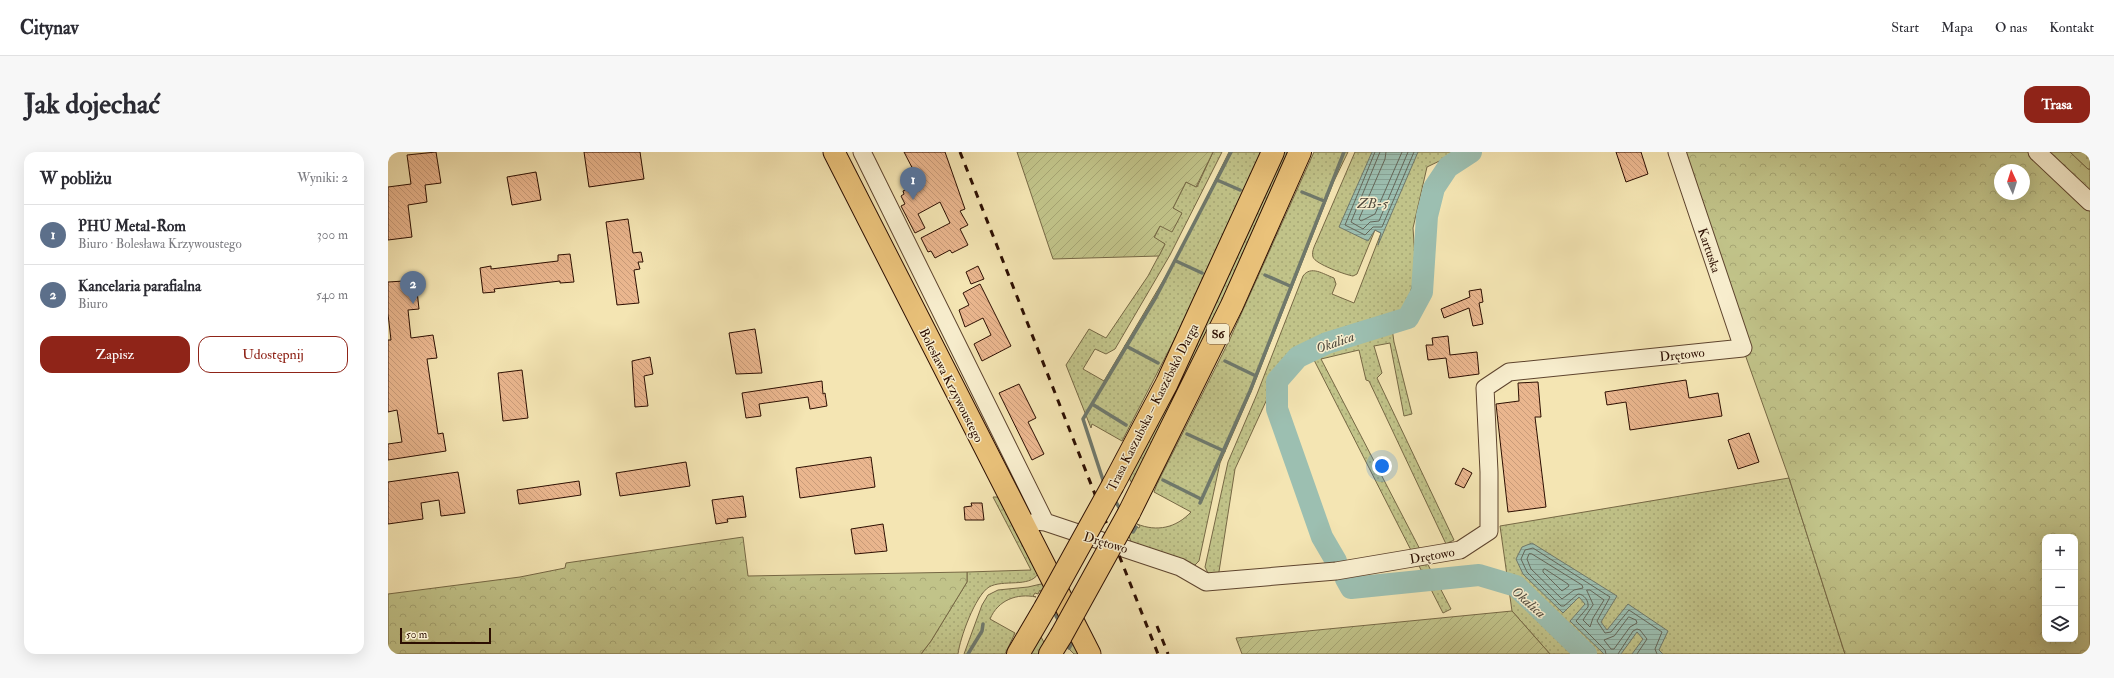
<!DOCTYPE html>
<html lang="pl">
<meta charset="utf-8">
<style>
body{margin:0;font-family:"IM FELL Double Pica",serif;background:#f7f7f7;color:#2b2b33}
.controls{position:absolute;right:12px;bottom:12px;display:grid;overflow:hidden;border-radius:8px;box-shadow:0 4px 16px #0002}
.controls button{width:36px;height:36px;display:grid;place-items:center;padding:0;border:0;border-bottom:1px solid #e1e1e2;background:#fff;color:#2b2b33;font:20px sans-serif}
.compass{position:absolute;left:1606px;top:12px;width:36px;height:36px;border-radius:50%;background:#fff;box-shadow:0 4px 16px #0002;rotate:356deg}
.scale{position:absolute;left:12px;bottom:10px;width:91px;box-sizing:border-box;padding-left:4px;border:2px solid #2c0e01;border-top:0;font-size:11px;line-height:14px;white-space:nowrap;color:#2c0e01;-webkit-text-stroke:3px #f8eece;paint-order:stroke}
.you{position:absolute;left:994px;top:314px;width:14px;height:14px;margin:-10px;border:3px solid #fff;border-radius:50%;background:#1a73e8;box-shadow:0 0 0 6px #1a73e833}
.badge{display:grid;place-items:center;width:26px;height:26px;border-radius:50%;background:#8f2418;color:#fff;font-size:13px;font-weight:700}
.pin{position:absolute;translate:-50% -33px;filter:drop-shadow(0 1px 2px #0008)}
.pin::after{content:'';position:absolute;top:21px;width:14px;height:12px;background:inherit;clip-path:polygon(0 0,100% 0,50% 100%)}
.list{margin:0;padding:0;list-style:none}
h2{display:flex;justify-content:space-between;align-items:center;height:52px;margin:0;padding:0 16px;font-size:17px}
h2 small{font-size:13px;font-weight:400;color:#7c7c81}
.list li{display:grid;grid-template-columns:26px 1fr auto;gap:12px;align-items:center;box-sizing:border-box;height:60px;padding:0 16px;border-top:1px solid #e1e1e2}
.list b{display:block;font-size:15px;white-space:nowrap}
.list p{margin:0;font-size:13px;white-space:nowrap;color:#7c7c81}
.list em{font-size:13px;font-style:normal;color:#7c7c81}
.actions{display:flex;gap:8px;padding:12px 16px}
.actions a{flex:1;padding:9px 0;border:1px solid #8f2418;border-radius:12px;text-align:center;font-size:14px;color:#8f2418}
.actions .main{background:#8f2418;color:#fff}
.icon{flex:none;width:22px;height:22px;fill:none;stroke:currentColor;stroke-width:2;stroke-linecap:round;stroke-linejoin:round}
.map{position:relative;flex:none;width:1702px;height:502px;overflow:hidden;border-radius:12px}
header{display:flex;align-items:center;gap:24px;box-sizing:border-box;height:56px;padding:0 20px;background:#fff;border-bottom:1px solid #e1e1e2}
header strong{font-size:19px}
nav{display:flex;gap:22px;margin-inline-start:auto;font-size:14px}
.intro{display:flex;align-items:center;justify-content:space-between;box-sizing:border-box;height:96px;padding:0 24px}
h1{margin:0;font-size:28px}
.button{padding:10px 18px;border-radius:12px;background:#8f2418;color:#fff;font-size:14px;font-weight:700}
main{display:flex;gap:24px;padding:0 24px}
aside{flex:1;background:#fff;border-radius:12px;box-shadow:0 4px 16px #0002}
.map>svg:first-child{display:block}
.grass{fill:url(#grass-dots);stroke:#766845}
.forest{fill:url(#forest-crowns);stroke:#766845;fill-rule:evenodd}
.cemetery{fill:url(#cemetery-stones);stroke:#766845}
.garden{fill:url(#garden-furrows);stroke:#766845}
.water{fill:url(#water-rules);stroke:#6f786b}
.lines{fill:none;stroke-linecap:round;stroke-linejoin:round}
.shore{stroke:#646659;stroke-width:1}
.stream{stroke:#6f786b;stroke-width:3.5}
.river{stroke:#9cbfb1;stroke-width:22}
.building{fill:url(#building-back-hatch);stroke:#2c0e01}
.minor-casing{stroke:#5e442e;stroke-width:19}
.major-casing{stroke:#2c0e01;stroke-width:23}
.highway-casing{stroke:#2c0e01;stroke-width:24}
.minor{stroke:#f8eece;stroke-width:17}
.major{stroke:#eac27a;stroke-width:21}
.highway{stroke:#eac27a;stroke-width:22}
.rail{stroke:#2c0e01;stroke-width:3;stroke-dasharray:7 7;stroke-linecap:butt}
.highway-bridge-casing{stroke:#2c0e01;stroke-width:24;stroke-linecap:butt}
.highway-bridge{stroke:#eac27a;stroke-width:22}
.labels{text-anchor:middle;stroke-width:3;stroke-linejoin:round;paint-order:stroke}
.shield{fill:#f8eece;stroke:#69513e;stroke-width:1}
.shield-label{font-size:12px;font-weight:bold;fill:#2c0e01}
.street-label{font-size:13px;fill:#2c0e01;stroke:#f8eece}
.water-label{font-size:14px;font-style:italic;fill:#534c3f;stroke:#f8eece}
</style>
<header>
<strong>Citynav</strong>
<nav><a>Start</a><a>Mapa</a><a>O nas</a><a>Kontakt</a></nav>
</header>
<div class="intro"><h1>Jak dojechać</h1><a class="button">Trasa</a></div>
<main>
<aside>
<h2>W pobliżu<small>Wyniki: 2</small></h2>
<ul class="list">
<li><span class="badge" style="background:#5c6f8a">1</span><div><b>PHU Metal-Rom</b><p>Biuro · Bolesława Krzywoustego</p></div><em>300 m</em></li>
<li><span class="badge" style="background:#5c6f8a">2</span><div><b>Kancelaria parafialna</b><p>Biuro</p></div><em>540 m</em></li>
</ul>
<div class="actions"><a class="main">Zapisz</a><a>Udostępnij</a></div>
</aside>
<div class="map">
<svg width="1702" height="502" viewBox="0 0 1702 502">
<defs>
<pattern id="grass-dots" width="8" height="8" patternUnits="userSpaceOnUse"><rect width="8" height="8" fill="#c1c389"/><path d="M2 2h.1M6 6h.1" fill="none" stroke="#a6a674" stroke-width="1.8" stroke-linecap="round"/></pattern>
<pattern id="forest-crowns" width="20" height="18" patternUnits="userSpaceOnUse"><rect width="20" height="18" fill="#c1c389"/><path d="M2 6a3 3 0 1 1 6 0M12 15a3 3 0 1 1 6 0" fill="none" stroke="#a6a674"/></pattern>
<pattern id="cemetery-stones" width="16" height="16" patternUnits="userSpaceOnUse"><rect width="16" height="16" fill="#c1c389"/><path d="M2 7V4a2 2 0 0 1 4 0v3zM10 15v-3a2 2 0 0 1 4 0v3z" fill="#a6a674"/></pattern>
<pattern id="garden-furrows" width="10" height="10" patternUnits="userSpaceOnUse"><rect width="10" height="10" fill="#c1c389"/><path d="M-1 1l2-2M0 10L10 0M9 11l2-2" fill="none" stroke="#a6a674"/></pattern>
<pattern id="water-rules" width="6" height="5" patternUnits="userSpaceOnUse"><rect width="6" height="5" fill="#9cbfb1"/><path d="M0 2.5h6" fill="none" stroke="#87a396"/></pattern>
<pattern id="building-back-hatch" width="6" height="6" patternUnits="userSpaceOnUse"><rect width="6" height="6" fill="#eab68e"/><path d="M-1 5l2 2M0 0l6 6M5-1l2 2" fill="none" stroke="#c99b79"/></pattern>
</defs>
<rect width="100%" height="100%" fill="#f4e5b3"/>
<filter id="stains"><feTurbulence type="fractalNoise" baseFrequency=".005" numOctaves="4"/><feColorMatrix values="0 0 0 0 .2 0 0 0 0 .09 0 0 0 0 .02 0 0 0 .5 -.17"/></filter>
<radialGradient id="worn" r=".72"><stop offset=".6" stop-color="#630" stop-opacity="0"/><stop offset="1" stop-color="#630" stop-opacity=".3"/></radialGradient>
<path class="grass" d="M825,0H834L782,103L727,197L718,202L707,197L695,217L716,229L789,105L841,0H873L796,169L734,289L704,272L703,276L678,213L701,177L718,186L760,124L777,92L766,86L772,74L794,62L785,56L798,30L809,35Z
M895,0H903L874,66L745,333L741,326Z
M926,0H960L946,29L863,240L832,311L811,409L807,413L803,414L745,395L729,352L745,379L748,375L751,376L752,374L749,372C769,380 788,376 803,360L766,340L769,332L841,189Z
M967,0H1070L1039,15L1025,76L1028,120L1018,156L1003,169L1006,190L1024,262L1016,264L1002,191L986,194L994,221L989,226L1066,388L1058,392L981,229L978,228L971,198L933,207L1063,457L1055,461L926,208L918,210L916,201L911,205L902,228L885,234L847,317L830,426L820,421L817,415L840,310L869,242L915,124C923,113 935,122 946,126L948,132L944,142L966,151L993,81L987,78L969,122L965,124C958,123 927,112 925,105C923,99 928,91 930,86Z
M1401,326L1457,502H1162L1124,459L1112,374Z
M605,345H610L650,422C641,436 615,427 601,435C587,444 572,486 570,502H533L543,489L579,430V420L643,418Z
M653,432H655L695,502H686L680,496L683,490L652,438L650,442L647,441L645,444L648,445C629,441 610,448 602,467L627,481L617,502H576L594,453L600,443L610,438L640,435Z
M653,485L657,492L651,502H642Z"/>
<path class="forest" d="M1285,0H1682L1700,17H1702V502H1457L1401,326ZM1612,18H1636V42H1612ZM1657,385H1687V487H1657Z
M355,385L360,424L579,420V430L543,489L533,502H0V442L132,425L177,416L178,411Z"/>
<path class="cemetery" d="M1682,0H1702V17H1700Z"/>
<path class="garden" d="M629,0H825L808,35L798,30L785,56L794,61L784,80L772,74L766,85L777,92L771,104L665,107Z
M1124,459L1162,502H854L848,486Z"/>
<path class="water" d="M984,0H1030L990,93L993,81L987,78L980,89L951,75Z
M1144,391L1229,444L1213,470L1219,478L1240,452L1280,479L1271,498L1275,502H1244L1255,487L1249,480L1233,502H1216L1182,469L1197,452L1191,445L1175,461L1135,422L1128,407L1134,395Z"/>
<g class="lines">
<path class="shore" d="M987,0L957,73L977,83L985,75H994L1026,0
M992,0L963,70L975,77L982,70L991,69L1020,0
M998,0L997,7L971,67L973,69L987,62L1014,0
M1144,402L1194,433L1195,436L1186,438L1174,447L1143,417L1139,407L1141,402Z
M1157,417L1180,432L1181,434L1174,439L1155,420V418Z
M1199,438H1202L1216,448L1205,466L1202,475L1195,468L1205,453Z
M1241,465L1248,468L1249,471L1242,475L1226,497H1223L1216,488L1226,484Z
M1218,502L1217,498L1188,469L1200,455C1201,449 1196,442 1190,442L1176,454H1173L1139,420L1133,407L1137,398L1145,396L1222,445L1209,469L1217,481L1223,480L1241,458L1274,480L1267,497L1269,502
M1230,502L1245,479L1249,477L1252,478L1259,487L1249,502"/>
<path class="stream" d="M829,28L852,38
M914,40L936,49
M788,109L814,121
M877,123L902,134
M738,194L770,211
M837,209L868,224
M704,252L738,273
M799,282L836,299
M775,328L813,347
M716,331L695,267L768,145L843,0
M726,347L734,360
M812,351L862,239L956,0
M742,374L745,380L748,375
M664,457L672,471
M681,485L684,491L681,496
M580,502L594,479L595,472"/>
<path class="river" d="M948,409L934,385L889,257V229L910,205L939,191L1020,166L1034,140L1039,64L1046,36L1060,15L1083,0
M958,427L963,436L1091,423L1128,434L1198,502"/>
</g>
<path class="building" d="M48,0L53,31L37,33L39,50L20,53L24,85L0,88V35L23,32L19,3Z
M196,0H252L256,27L201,35Z
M516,0H557L577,57L572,59L580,73L572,77L580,93L564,101L562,98L547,106L543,99L540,100L533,86L562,71L552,50L530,62L537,76L527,81L513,54L517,52L513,44L516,42L515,39L532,31Z
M1228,0H1253L1260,22L1238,30Z
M148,20L153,48L124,53L119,25Z
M240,67L245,101L253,100L255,110H250L252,117L246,118L251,151L229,153L218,70Z
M182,102L186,130L172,131V129L106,137L107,140L95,141L92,116L103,114V117L170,109V103Z
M590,114L596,127L583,132L578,120Z
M16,129L17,140L29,139L31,157L20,158L23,186L45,183L49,206L39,207L50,282L55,281L58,299L0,308V292L14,290L9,258L0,260V188H3L0,162V130Z
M592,132L623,194L594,209L586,192L603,183L595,166L577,175L571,158L581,153L575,141Z
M1093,137L1095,150L1091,151L1095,172L1085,174L1081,156L1056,166L1053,157L1082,145L1081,139Z
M367,177L374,221L348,222L341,181Z
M1060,184L1062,203L1089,200L1091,222L1061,226L1058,206L1040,208L1038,193H1045L1044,186Z
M262,205L265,222L256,224L260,254L247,255L244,209Z
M134,218L140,266L115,269L110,221Z
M1298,228L1301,246L1330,241L1334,264L1242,278L1238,250L1219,253L1217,240Z
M434,229L435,242L437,241L439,254L422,257L420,245L371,252L373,264L358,266L354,241Z
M1150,230L1153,265H1147L1158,355L1120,360L1108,252L1131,249L1130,231Z
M631,232L648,266L640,270L656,302L644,308L611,241Z
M1361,281L1371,310L1350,317L1340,288Z
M483,305L487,335L412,346L408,316Z
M298,310L302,334L232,344L228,321Z
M1075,316L1084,321L1076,336L1067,332Z
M70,320L77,361L53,364L51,348L33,351L35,367L0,372V330Z
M191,329L193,343L131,352L129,338Z
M355,344L358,365L339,367L340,370L328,372L324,348Z
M583,351H594L596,368H577L576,355L584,354Z
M495,372L499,399L467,402L463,377Z"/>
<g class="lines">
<g class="minor-casing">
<path id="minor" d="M474,0L657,370
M1649,0L1702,50
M637,375L649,369L657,370L792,415L818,430L948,419L1072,398L1101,379V320L1097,236L1121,220L1355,196L1289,0"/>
</g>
<g class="major-casing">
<path id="major" d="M446,0L702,502"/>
</g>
<g class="highway-casing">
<path id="highway" d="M725,333L779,231L885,0
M741,361L844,153L912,0
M630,502L657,456
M662,502L673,484"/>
</g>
<use href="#minor" class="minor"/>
<use href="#major" class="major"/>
<use href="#highway" class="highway"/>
<path class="rail" d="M572,0L770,502
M769,474L780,502"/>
<g class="highway-bridge-casing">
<path id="highway-bridge" d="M657,456L725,333
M673,484L741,361"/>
</g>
<use href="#highway-bridge" class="highway-bridge"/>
</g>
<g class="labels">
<rect class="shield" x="819" y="172" width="22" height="20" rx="3"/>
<g class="shield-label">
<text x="830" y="186">S6</text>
</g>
<g class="street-label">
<text transform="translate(1322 98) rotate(71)" y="5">Kartuska</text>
<text transform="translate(1294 202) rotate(-6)" y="5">Drętowo</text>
<text transform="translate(564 233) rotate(63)" y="5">Bolesława Krzywoustego</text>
<text transform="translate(764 255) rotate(-63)" y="5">Trasa Kaszubska – Kaszëbskô Darga</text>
<text transform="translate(718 390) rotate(17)" y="5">Drętowo</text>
<text transform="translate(1044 403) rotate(-10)" y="5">Drętowo</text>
</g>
<g class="water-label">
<text x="985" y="56">ZB-5</text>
<text transform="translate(947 190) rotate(-20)" y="5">Okalica</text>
<text transform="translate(1141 450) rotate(41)" y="5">Okalica</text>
</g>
</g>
<rect width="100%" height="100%" filter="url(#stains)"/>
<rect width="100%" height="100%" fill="url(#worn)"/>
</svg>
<div class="controls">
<button>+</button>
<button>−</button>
<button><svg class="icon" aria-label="layers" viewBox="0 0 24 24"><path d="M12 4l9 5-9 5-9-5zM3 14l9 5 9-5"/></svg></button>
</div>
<svg class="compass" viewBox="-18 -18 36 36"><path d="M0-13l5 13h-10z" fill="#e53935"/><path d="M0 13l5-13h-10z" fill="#7c7c81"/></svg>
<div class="scale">50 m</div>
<div class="you"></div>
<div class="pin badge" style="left:525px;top:48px;background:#5c6f8a">1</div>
<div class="pin badge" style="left:25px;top:152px;background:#5c6f8a">2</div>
</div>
</main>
